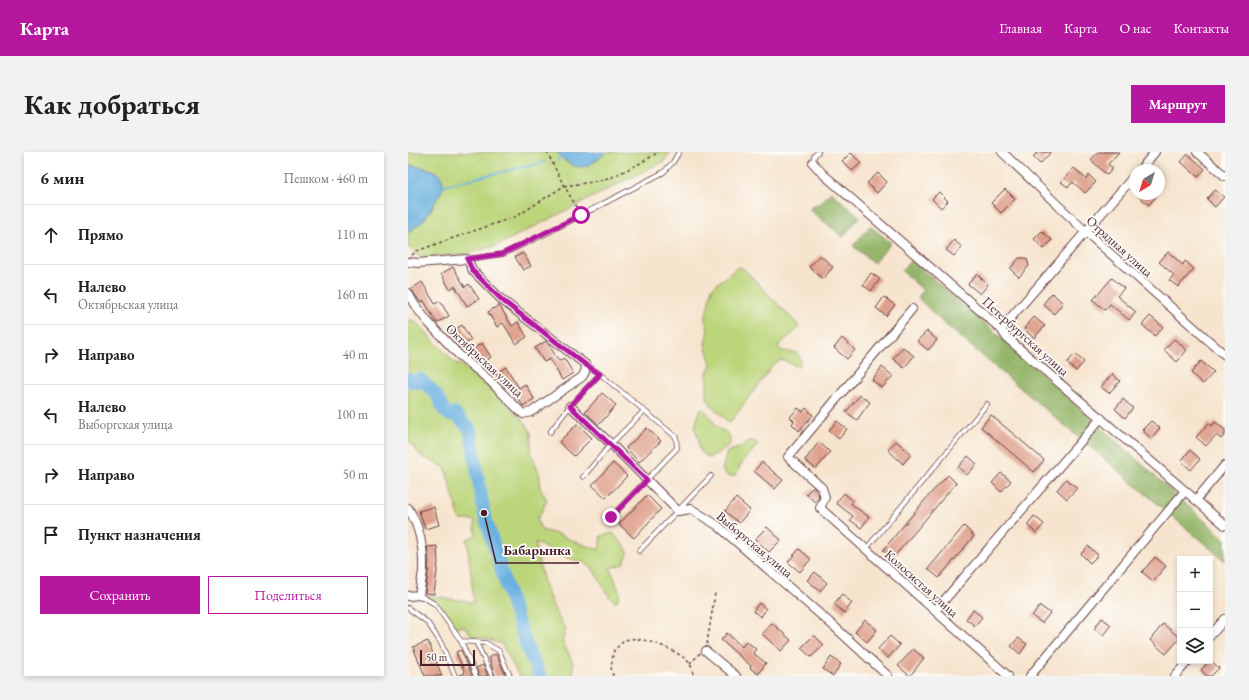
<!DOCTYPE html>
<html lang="ru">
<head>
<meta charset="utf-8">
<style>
  :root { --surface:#fff; --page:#f2f2f2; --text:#202124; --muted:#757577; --line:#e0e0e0; --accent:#b5179e }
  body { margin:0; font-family:"EB Garamond",serif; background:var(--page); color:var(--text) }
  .controls { position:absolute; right:12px; bottom:12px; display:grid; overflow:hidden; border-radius:0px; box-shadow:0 2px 6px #0003 }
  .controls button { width:36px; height:36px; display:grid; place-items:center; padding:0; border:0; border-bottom:1px solid var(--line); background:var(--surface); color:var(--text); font:20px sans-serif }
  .compass { position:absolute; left:721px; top:12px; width:36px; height:36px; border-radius:50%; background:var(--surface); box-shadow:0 2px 6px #0003; rotate:218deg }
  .scale { position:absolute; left:12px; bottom:10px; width:55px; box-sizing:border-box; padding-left:4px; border:2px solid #4a1f2b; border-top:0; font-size:11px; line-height:14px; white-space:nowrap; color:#4a1f2b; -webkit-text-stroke:3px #fdfcf7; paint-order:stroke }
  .stop { position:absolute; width:12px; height:12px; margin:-9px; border:3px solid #b5179e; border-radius:50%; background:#fff }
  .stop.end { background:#b5179e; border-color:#fff; box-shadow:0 1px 4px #0008 }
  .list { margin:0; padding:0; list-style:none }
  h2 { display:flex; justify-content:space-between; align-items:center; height:52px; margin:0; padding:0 16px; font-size:17px }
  h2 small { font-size:13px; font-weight:400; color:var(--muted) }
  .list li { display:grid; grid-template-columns:26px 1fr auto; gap:12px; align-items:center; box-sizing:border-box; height:60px; padding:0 16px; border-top:1px solid var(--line) }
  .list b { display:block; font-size:15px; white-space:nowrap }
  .list p { margin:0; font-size:13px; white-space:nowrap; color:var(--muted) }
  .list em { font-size:13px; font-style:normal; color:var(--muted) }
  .actions { display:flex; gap:8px; padding:12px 16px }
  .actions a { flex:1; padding:9px 0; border:1px solid var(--accent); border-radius:0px; text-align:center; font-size:14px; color:var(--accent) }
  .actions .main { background:var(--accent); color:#fff }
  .icon { flex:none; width:22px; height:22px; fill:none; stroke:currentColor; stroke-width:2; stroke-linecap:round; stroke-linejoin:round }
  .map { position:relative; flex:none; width:817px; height:524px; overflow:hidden; border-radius:0px }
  header { display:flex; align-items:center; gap:24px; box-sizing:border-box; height:56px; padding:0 20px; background:var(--accent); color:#fff }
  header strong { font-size:19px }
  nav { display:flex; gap:22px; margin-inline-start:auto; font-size:14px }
  .intro { display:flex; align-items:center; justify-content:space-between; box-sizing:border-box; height:96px; padding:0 24px }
  h1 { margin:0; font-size:28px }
  .button { padding:10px 18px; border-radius:0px; background:var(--accent); color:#fff; font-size:14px; font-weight:700 }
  main { display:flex; gap:24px; padding:0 24px }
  aside { flex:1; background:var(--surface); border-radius:0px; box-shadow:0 2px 6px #0003 }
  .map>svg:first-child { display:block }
</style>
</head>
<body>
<header>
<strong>Карта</strong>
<nav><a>Главная</a><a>Карта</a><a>О нас</a><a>Контакты</a></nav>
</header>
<div class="intro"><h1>Как добраться</h1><a class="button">Маршрут</a></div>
<main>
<aside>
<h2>6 мин<small>Пешком · 460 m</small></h2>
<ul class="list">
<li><svg class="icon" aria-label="ahead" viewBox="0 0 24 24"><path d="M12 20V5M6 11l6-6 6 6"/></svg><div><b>Прямо</b></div><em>110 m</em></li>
<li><svg class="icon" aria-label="left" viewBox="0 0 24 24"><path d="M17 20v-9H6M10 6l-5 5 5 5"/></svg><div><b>Налево</b><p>Октябрьская улица</p></div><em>160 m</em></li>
<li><svg class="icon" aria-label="right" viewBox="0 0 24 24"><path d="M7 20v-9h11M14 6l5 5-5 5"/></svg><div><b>Направо</b></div><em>40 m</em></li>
<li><svg class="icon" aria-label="left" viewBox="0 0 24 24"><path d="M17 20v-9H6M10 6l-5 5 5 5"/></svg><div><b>Налево</b><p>Выборгская улица</p></div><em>100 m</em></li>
<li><svg class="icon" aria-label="right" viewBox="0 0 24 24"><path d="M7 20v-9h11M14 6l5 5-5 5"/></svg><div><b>Направо</b></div><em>50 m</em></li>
<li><svg class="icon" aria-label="arrive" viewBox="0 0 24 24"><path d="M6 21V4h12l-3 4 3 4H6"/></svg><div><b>Пункт назначения</b></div></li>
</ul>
<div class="actions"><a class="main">Сохранить</a><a>Поделиться</a></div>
</aside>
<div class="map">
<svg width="817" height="524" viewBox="0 0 817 524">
  <rect width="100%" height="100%" fill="#fdfcf7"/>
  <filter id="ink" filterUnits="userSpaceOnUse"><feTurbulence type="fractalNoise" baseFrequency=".025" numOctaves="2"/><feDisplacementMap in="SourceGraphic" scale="8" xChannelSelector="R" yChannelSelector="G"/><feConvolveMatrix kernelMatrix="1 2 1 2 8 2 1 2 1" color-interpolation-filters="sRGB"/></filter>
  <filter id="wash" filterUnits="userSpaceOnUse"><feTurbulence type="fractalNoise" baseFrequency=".012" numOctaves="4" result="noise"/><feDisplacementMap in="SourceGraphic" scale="16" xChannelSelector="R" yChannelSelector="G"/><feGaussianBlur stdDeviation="0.9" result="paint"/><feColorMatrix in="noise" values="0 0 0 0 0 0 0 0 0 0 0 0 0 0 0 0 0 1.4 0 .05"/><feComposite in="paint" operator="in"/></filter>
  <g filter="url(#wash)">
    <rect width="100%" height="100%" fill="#f6e4ce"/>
    <!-- green -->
    <path fill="#bcd57a" stroke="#837a52" d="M0,0h149l9,10 30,-1 11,-9h63l-6,9 -168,85 -30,8 -45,4c-5,-3 -8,-9 -13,-10v-16c16,-10 18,-14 27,-30 3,-5 8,-11 8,-17 0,-17 -23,-18 -35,-20z
      M330,115l4,1 4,3 53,55c-4,10 -18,12 -21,22l5,3 14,2c3,4 5,9 2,14l-17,-7 -8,4 -42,56 -4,2 -17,-17 -4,-8v-24l4,-9 -6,-20 3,-14 -3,-11 7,-31z
      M0,168l7,1 40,42 6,2 28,22 37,36 5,10v19l9,24v12l7,12 -5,11 -5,8 4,11 16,4 19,8 23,8 2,-14 12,-3 13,15 2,6 -5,10 -13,4 10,25 -4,10 -6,-6 -18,-29 -9,-6 -24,-6 -24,-14c5,29 13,63 31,87l-4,12 11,21v14h-54l-17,-32 -15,-5 -16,-4 -7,-9 -8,2 -10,-12 -4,-9 -19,-12 51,7 -7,-63 9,-4 -2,-15h-14l-15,-53 -24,-11 -13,-17z
      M293,256c7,3 11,13 16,19 3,3 8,4 11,7 3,3 2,9 1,12l-20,12 -9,-7 -1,-3v-8l-4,-12 3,-13z
      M340,289h5l5,3 -19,23v4l-5,5h-7l-5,-6 5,-18 14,-5z"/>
    <!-- forest -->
    <path fill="#95b66a" stroke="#706a4a" d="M423,40l29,25 -17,20 -33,-27 2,-4 9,-3z
      M462,74l21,17 -17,20 -21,-17z
      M503,108l77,66 237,213v22l-284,-240 -22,-22v-3l4,-6 -21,-19z"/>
    <!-- water -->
    <path fill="#69b0e0" stroke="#5a6886" d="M149,0h50c-21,17 -30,23 -50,0z
      M0,13c12,2 35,3 35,20 0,6 -5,12 -8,17 -9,16 -11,20 -27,30z"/>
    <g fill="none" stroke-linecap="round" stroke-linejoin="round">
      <!-- stream -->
      <path stroke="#69b0e0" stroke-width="2" d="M150,8l6,-4
        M33,34l104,-24"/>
      <!-- river -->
      <path stroke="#69b0e0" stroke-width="13" d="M0,227l8,4 4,-4c12,11 19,16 24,32l6,4 4,-2 16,16 14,84 28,92 18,50 10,21"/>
    </g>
    <g id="blocks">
      <!-- building -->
      <path fill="#dfa18d" d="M630,0h13l-11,12 -7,-7z
        M690,0h21l-11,12 5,4 -6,7 -16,-15z
        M443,1l10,10 -9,8 -10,-10z
        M780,2l17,15 -7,8 -17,-15z
        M666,16l12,11 3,-4 7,7 -11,11 -12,-11 -5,5 -7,-5z
        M470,21l9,9 -10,11 -10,-10z
        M597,37l10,10 -14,14 -10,-10z
        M807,38l9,7 -9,10 -8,-8z
        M531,40l9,9 -7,7 -9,-9z
        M728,42h22l-9,11z
        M634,79l10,9 -8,9 -10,-10z
        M546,88l8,7 -8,9 -8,-6z
        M760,100l15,13 2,-4 9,8 -16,18 -9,-7 5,-5 -15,-13z
        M115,101l8,13 -8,4 -8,-13z
        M412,103l13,12 -10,12 -14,-12z
        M611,106h6l2,1 2,7 -10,11 -9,-8z
        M45,115l12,20 4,-3 10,15 -12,7 -12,-20 -5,3 -9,-15z
        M463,121l9,6 -9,12 -8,-6z
        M569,122l11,11 -8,9 -12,-10z
        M704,126l12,10 -7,8 19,16 -7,8 -19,-16 -5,6 -12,-10z
        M14,130l13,22 5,-3 9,15 -12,7 -13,-22 -3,2 -10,-14z
        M644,141l11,10 -9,11 -11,-10z
        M476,145l11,8 -9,11 -10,-8z
        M91,153l13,21 6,-4 9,15 -11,7 -13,-21 -6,4 -9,-15z
        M742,164l13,11 -8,9 -13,-11z
        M626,165l11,9 -11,12 -10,-9z
        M54,173l9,15 -11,8 -10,-15z
        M519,179l10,9 -9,10 -11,-9z
        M434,186l13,12 -8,9 -13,-11z
        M766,187l13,11 -10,12 -13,-12z
        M138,189l13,20 5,-3 9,15 -11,7 -12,-21 -6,3 -9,-14z
        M74,191l9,14 -11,8 -9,-15z
        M495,195l11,9 -10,12 -11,-9z
        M667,202l9,8 -8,9 -9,-8z
        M793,209l13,11 -11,12 -12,-11z
        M98,215l13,21 6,-4 9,15 -11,7 -13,-21 -5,3 -10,-14z
        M474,215l11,9 -11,12 -10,-8z
        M704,222l8,7 -11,12 -8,-6z
        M194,241l14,12 -17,20 -14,-13z
        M452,243l10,7 -13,18 -11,-8z
        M715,247l10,9 -8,10 -10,-9z
        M390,256l5,4 3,-4 7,7 -14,16 -7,-7 2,-3 -4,-4z
        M583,263l53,45 -10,12 -53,-45z
        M429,269l10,8 -8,10 -10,-9z
        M743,269l9,7 -9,10 -9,-8z
        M807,270l10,8v5l-4,4 -5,-4 -10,11 -10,-9 13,-14 3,3z
        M169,272l15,14 -18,18 -15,-14z
        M239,276l14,13 -22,21 -13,-14z
        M488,289l15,13 -8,10 -15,-14z
        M411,290l11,10 -14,17 -11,-9z
        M782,298l10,9 -9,11 -10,-9z
        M560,304l9,8 -10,11 -9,-8z
        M354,310l21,18 -8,9 -21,-18z
        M205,311l14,13 -21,22 -14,-13z
        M593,321l10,8 -10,11 -9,-9z
        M540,323l8,8 -63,75 -10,-8 47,-56z
        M658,327l11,9 -10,11 -10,-9z
        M404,336l6,5 1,4 -4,5 -9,-8z
        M436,341l9,8 -2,3 18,13 -8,11 -11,-8 3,-4 -17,-13z
        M239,343l14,14 -27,29 -15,-14z
        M328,346l14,12 -11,13 -14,-12z
        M26,355l5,18 -14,4 -6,-18z
        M626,364l10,8 -8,9 -9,-8z
        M556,374l10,10 -35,42 -11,-9z
        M359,375l14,13 -12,12 -14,-13z
        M29,394l1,17 -4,31 -9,-1 3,-21 1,-14 -2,-11z
        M680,394l10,9 -8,8 -9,-9z
        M391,397l12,10 -11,13 -12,-10z
        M747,405l11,9 -13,15 -11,-9z
        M407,420l12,11 -7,8 -13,-11z
        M434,442l10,9 -8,10 -10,-9z
        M351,451l7,6 -5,8 -8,-6z
        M632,454l10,7 -8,10 -10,-7z
        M565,458l9,7 -7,9 -9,-7z
        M694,466l9,7 -8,10 -9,-6z
        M457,468l12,10 -10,12 -12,-10z
        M364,471l19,17 -10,11 -19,-17z
        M755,472l17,14 -14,16 -16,-14z
        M319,481l15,14 4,-6 10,8 -3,4 13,10 -8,11 -8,-6 1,-2 -30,-26z
        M406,483l10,10 -13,12 -10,-9z
        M482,484l10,9 -12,13 -10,-9z
        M610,486l9,6 -7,10 -9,-8z
        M20,489l14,35h-17l-12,-29z
        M505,497l11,9 -14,18 -12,-10z
        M53,498l11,26h-14l7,-3 -9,-21z
        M88,502l10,22h-11l-6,-19z
        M423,505l10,7 -8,12 -10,-7z
        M802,508l9,8 -8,8h-4l-6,-6z
        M75,513l5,11h-9l-3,-8z"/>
    </g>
  </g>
  <g filter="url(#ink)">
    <use href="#blocks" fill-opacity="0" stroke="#643d43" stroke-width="1"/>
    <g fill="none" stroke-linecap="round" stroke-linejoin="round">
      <defs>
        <path id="lane" d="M405,11l1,-7 4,-4
          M60,107l35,-5 44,-21 117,-61 9,-10 6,-10
          M179,213l13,9 76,63 1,11 -66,69
          M142,280l20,-26 30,-32
          M175,325l28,-33 33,-33
          M458,397l121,-145
          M231,399l72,-75
          M11,443l16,9 26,37 15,35
          M0,456l19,14 14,21 14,33
          M53,489l25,2 13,8 11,25
          M68,490l16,34"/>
        <path id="street" d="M594,0l84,80 139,123
          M789,0l28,24
          M405,11l10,11 178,155 6,9 218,187
          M732,18l15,-18
          M0,110l10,1 49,-4 6,12 29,29 84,65 -1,7 -3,5 -51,35 -8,2 -34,-34 -30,-25 -32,-34 -13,-17 -6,-11
          M504,157l-124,148 34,31 3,9 -5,11 188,168
          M593,177l134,-154
          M162,254l41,38 67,67 13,-2 26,16 120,104 51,47
          M788,348l29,-35
          M0,356c11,17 16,40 15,60 0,9 -3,18 -4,27l-11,1
          M527,459l166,-193
          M802,484l15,-17
          M298,499l30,25
          M622,524l155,-185
          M767,524l13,-15"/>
      </defs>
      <!-- lane casing -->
      <use href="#lane" stroke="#643d43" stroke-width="5.5"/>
      <!-- street casing -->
      <use href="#street" stroke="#643d43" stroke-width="10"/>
      <!-- path -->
      <path stroke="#643d43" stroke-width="1.5" stroke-dasharray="3 3" stroke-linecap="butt" d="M139,0l14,28 17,30
        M4,103l5,-4 22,-8 78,-27 47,-30 28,-4 20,-5 25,-12 22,-13
        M299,492l8,-51
        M282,512l10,-11
        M205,524l-2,-9 3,-17c4,-3 8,-8 12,-10 13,-6 57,12 64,24 2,3 3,9 3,12"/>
      <!-- lane -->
      <use href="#lane" stroke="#fff" stroke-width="4"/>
      <!-- street -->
      <use href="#street" stroke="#fff" stroke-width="8"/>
    </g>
  </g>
  <g fill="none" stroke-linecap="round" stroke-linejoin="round" filter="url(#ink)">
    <!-- route -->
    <path stroke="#b5179e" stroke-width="5" d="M173,63l-79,39 -35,5 6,12 29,29 84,65 14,9 -30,32 77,74 -36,37"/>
  </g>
  <g text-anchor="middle" stroke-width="3.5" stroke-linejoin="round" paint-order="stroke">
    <!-- street labels -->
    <g font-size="13" fill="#4a1f2b" stroke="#fdfcf7">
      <text transform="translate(712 94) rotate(42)" y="5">Отрадная улица</text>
      <text transform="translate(618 184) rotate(42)" y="5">Петербургская улица</text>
      <text transform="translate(77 208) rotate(43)" y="5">Октябрьская улица</text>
      <text transform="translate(347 392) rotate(40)" y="5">Выборгская улица</text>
      <text transform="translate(514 431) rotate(42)" y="5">Колосистая улица</text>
    </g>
  </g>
  <!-- callouts -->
  <path fill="none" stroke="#4a1f2b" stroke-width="1.5" d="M76 361L88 411H171"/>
  <circle fill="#4a1f2b" stroke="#fdfcf7" stroke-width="1.5" cx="76" cy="361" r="4"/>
  <g font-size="14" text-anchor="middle" font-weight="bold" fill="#4a1f2b" stroke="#fdfcf7" stroke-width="3.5" stroke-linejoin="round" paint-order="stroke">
    <text x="129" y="403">Бабарынка</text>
  </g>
</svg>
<div class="controls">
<button>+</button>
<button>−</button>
<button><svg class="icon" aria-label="layers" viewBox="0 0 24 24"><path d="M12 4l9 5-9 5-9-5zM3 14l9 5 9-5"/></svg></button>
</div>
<svg class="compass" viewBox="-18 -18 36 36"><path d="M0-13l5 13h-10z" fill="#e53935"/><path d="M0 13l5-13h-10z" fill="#757577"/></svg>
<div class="scale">50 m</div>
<div class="stop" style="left:173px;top:63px"></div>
<div class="stop end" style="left:203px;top:365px"></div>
</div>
</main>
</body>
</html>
